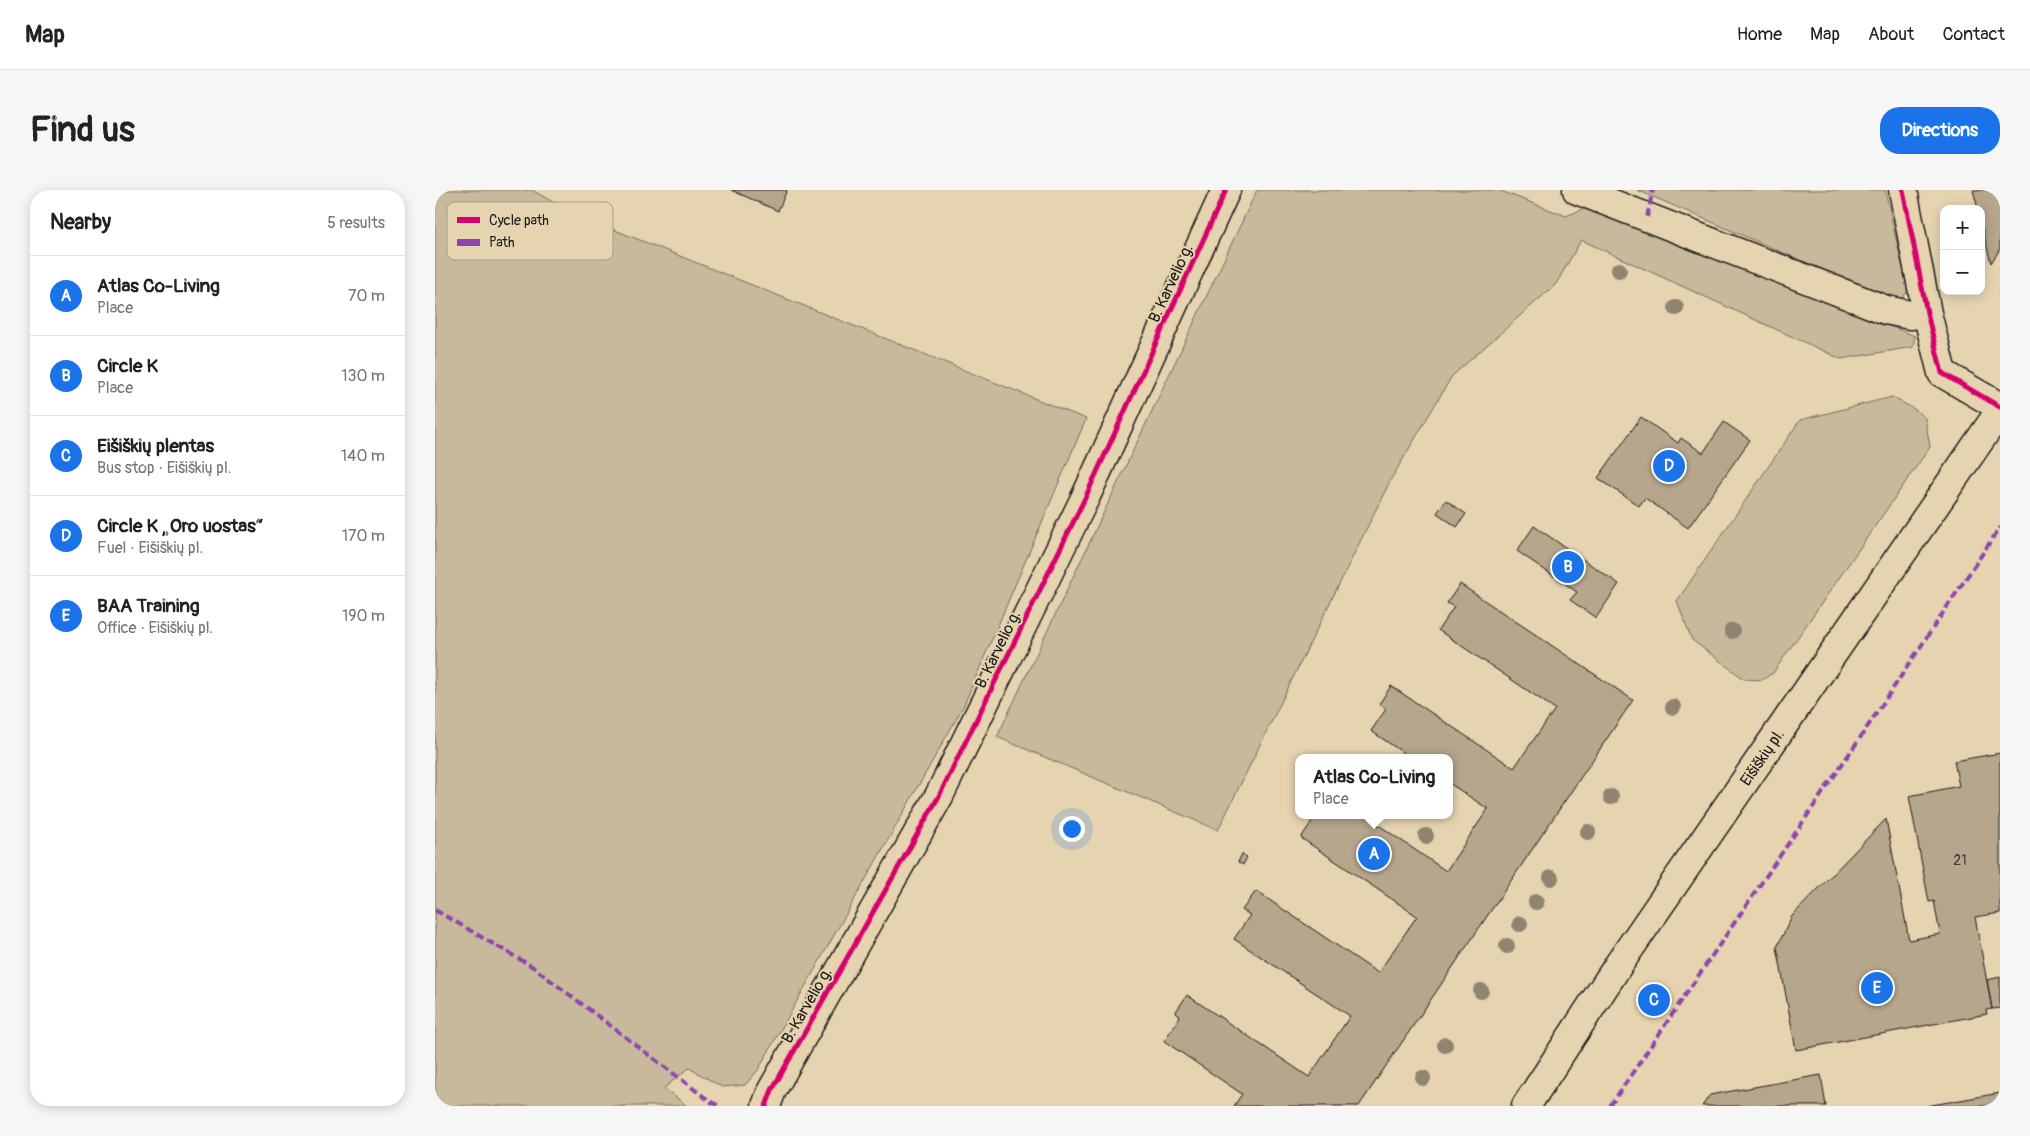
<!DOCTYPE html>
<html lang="en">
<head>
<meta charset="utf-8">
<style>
  :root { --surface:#fff; --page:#f6f6f6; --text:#222; --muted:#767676; --line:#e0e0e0; --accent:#1a73e8 }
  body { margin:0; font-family:Pangolin,sans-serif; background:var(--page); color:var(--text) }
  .controls { position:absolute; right:15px; top:15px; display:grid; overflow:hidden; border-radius:10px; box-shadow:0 2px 12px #0003 }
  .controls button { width:45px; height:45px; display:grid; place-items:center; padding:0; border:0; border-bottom:1px solid var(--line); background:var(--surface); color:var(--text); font:25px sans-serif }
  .you { position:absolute; left:636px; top:638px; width:18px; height:18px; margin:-12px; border:4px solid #fff; border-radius:50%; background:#1a73e8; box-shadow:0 0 0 8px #1a73e833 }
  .badge { display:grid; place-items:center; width:32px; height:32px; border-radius:50%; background:var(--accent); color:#fff; font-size:16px; font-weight:700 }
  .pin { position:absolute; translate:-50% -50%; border:2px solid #fff; box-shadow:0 1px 5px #0006 }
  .popup { position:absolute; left:860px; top:564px; width:158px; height:65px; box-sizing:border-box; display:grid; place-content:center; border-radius:10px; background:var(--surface); filter:drop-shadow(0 1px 4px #0005); font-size:16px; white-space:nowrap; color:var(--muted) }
  .popup b { font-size:19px; color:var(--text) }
  .popup::after { content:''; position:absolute; left:50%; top:100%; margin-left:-10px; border:10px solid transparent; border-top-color:var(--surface) }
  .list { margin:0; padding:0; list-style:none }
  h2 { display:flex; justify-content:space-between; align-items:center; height:65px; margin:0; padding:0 20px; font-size:21px }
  h2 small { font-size:16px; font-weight:400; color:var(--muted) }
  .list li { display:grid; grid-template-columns:32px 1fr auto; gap:15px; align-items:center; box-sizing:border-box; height:80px; padding:0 20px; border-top:1px solid var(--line) }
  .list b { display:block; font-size:19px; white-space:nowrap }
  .list p { margin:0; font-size:16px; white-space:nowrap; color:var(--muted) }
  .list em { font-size:16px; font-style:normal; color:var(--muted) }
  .map { position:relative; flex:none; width:1565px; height:916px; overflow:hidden; border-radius:20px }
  header { display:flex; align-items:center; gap:30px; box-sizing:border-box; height:70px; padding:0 25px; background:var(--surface); border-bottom:1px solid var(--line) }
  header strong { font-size:24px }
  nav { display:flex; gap:28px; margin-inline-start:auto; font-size:18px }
  .intro { display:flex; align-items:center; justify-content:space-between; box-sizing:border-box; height:120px; padding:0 30px }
  h1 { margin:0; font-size:35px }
  .button { padding:12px 22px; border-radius:20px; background:var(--accent); color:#fff; font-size:18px; font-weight:700 }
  main { display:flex; gap:30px; padding:0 30px }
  aside { flex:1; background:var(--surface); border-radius:20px; box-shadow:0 2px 12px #0003 }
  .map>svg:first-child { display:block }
</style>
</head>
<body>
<header>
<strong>Map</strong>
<nav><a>Home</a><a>Map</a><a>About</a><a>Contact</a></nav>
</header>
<div class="intro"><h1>Find us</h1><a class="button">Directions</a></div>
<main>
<aside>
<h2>Nearby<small>5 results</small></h2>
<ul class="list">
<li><span class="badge">A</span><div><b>Atlas Co-Living</b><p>Place</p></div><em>70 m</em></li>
<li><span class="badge">B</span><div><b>Circle K</b><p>Place</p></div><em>130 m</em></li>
<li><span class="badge">C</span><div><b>Eišiškių plentas</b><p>Bus stop · Eišiškių pl.</p></div><em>140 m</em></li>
<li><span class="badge">D</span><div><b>Circle K „Oro uostas“</b><p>Fuel · Eišiškių pl.</p></div><em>170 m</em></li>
<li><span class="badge">E</span><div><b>BAA Training</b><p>Office · Eišiškių pl.</p></div><em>190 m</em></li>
</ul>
</aside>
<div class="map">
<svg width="1565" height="916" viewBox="0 0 1565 916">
  <rect width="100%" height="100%" fill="#e6d4b1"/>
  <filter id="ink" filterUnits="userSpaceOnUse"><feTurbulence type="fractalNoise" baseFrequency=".02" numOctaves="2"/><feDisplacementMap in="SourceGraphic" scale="10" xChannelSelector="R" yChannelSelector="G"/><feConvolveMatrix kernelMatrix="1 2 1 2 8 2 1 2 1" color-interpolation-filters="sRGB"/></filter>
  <g filter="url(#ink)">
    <!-- green -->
    <path fill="#c9b99c" stroke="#726a5c" d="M0,0h97l38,22 516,207 -123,288 -205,363 -13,15 -23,2 -33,-19 -25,20 23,18h-252z
      M822,0h241l68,26 20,-8 329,128 -2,11 -72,12 -260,-119 -25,44 -104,92 -62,105 -172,349 -221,-93z
      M1202,0h248l23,101 -6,7 -11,1z
      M1457,207l22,12 11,9 5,29 -157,226 -11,7 -18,-1 -52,-39 -15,-39 123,-181z"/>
    <!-- building -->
    <path fill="#b5a68c" stroke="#1c1c1c" d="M296,0h56l-9,21z
      M1538,0h27v59l-9,14 -10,-40v-14h-3z
      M1206,227l37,26 3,-5 22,15 21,-31 26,18 -62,88 -43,-30 -6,8 -41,-28z
      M1011,310l20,14 -9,13 -20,-14z
      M1099,336l85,58 -23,34 -26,-18 7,-8 -60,-41z
      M1025,394l173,116 -274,406h-125l8,-12 -78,-53 16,-25 -5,-3 12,-18 122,82 41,-61 -116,-77 16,-24 -8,-5 14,-19 122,82 39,-57 -116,-78 15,-23h48l82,56 42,-62 -39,-26v-25h-38l-40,-27 15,-22 -7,-5 12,-18 123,82 41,-59 -117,-79 16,-23 -7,-4z
      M1565,563v160l-25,4 17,92 -6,1 1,4 -191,36 -19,-103 15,-31 94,-97 23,121 31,-6 -6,-33 -5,1 -20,-106 50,-10 -5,-25z
      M807,664l5,3 -4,8 -5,-3z
      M1565,787v31l-8,1 -5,-29z
      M1226,805l5,3 -10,15 -5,-4z
      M1386,885l5,31h-124l8,-11z
      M1565,903v13h-74z"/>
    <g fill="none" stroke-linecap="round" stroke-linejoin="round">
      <defs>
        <path id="minor" d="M1142,0l309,120 24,5 17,-2
          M1468,0l24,123 15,60 58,34
          M331,916l6,-16 167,-294 147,-300 140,-306"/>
        <g id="major">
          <path id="s1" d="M1091,916l95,-145 379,-550"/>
        </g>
      </defs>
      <!-- minor casing -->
      <use href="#minor" stroke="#1c1c1c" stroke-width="31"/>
      <!-- major casing -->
      <use href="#major" stroke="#1c1c1c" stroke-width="31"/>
      <!-- minor -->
      <use href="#minor" stroke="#e6d4b1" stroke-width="28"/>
      <!-- major -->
      <use href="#major" stroke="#e6d4b1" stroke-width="28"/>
      <!-- quiet -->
      <path stroke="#8e44ad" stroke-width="4" stroke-dasharray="8 4" stroke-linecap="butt" d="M1212,27l6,-27
        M0,720l98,57 178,135 9,4
        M1175,916l254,-374 136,-205"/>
      <defs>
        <path id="cycleway" d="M1468,0l24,123 15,60 58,34
          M331,916l6,-16 167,-294 147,-300 140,-306"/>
      </defs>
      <!-- cycleway casing -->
      <use href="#cycleway" stroke="#e6d4b1" stroke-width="8"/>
      <!-- cycleway -->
      <use href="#cycleway" stroke="#d6006c" stroke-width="5"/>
    </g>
    <!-- trees -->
    <g fill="#8f8471">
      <circle cx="1184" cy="80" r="8"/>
      <circle cx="1241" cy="118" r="8"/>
      <circle cx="1297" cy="441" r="8"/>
      <circle cx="1238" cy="517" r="8"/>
      <circle cx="1176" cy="607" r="8"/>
      <circle cx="1153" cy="642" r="8"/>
      <circle cx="991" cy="646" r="8"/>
      <circle cx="1116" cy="688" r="8"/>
      <circle cx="1101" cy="712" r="8"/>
      <circle cx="1085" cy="734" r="8"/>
      <circle cx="1072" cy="756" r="8"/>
      <circle cx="1046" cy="801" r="8"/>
      <circle cx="1010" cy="855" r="8"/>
      <circle cx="988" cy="888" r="8"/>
    </g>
  </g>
  <g text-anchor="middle" stroke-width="4" stroke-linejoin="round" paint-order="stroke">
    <!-- number labels -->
    <g font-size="14" fill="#423e38">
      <text x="1525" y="675">21</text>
    </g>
    <!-- street labels -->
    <g font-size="16" fill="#1c1c1c" stroke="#e6d4b1">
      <text transform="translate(735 93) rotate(-65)" y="6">B. Karvelio g.</text>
      <text transform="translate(562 459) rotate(-64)" y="6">B. Karvelio g.</text>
      <text dy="6" stroke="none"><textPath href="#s1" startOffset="421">Eišiškių pl.</textPath></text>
      <text transform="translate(371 815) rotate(-60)" y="6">B. Karvelio g.</text>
    </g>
  </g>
  <!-- legend -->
  <rect x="12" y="12" width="166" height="58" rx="8" fill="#e6d4b1" stroke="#a99d84" stroke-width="1"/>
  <rect x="22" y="27" width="23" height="6" fill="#d6006c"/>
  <rect x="22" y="49" width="23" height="7" fill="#8e44ad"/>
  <g font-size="14" fill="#1c1c1c">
    <text x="54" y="35">Cycle path</text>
    <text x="54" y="57">Path</text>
  </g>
</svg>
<div class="controls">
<button>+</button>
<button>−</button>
</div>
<div class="you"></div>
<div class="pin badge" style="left:939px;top:664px">A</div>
<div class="popup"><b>Atlas Co-Living</b>Place</div>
<div class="pin badge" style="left:1133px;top:377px">B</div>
<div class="pin badge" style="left:1219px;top:810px">C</div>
<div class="pin badge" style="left:1234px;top:276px">D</div>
<div class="pin badge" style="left:1442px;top:798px">E</div>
</div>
</main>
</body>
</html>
